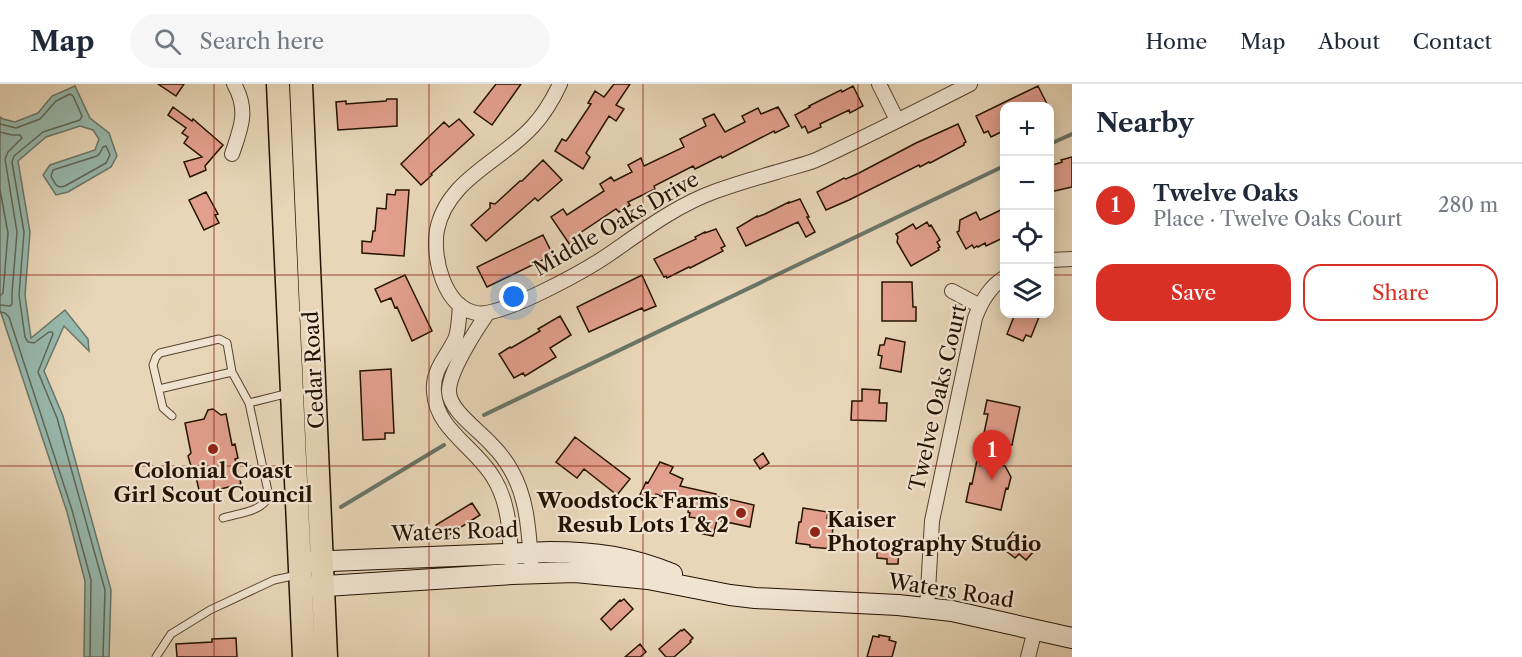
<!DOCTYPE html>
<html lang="en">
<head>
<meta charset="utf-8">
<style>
  :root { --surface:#fff; --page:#f6f6f7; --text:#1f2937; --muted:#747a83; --line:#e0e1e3; --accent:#d93025 }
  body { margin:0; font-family:"Libre Caslon Text",serif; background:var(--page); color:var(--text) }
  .controls { position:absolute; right:18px; top:18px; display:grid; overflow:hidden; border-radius:12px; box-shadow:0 3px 15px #0003 }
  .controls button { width:54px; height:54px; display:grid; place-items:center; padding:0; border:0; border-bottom:2px solid var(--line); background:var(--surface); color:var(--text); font:30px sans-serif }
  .you { position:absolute; left:514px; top:213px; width:21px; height:21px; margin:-15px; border:4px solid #fff; border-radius:50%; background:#1a73e8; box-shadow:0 0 0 9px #1a73e833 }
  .badge { display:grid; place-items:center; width:39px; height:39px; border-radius:50%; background:var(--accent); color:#fff; font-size:20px; font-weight:700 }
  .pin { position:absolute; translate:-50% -50px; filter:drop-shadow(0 2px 3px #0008) }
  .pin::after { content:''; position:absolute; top:32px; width:21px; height:18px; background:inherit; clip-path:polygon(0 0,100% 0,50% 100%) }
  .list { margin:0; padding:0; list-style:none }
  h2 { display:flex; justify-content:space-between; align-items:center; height:78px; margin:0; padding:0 24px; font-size:26px }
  h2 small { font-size:20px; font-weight:400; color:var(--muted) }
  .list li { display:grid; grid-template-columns:39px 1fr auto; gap:18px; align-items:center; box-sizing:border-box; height:84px; padding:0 24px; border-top:2px solid var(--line) }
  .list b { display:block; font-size:22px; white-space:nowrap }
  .list p { margin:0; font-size:20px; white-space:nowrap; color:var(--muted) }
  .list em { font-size:20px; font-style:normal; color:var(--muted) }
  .actions { display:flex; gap:12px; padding:18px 24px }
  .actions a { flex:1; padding:14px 0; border:2px solid var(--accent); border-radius:18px; text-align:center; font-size:21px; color:var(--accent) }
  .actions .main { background:var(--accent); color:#fff }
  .icon { flex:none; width:33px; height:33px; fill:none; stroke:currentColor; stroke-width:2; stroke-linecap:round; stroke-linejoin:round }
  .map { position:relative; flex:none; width:1072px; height:573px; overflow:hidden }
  header { display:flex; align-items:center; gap:36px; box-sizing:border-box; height:84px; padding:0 30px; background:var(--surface); border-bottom:2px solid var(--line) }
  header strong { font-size:28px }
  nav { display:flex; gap:33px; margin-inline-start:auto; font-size:21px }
  .search { width:420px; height:54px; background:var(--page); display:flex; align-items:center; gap:15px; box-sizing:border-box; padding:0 21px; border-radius:33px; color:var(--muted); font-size:22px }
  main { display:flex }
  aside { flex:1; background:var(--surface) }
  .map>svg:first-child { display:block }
</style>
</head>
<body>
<header>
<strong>Map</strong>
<div class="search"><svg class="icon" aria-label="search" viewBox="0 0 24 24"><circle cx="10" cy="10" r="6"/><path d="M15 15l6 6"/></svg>Search here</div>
<nav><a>Home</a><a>Map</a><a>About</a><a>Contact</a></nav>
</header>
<main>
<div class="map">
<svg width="1072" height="573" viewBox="0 0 1072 573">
  <rect width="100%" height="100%" fill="#e8d6b8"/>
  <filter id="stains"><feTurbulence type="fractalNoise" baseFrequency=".00333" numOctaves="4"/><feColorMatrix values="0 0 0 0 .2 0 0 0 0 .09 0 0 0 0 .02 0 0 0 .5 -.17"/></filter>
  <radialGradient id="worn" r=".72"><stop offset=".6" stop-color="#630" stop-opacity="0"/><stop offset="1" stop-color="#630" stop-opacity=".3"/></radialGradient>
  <!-- water -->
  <path fill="#97b9ae" stroke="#697668" stroke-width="1.5" d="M75,2l15,32 19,15 8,23 -6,11 -43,25 -12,3 -13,-20 7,-10 45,-15 4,-11 -6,-9 -13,-4 -34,11 -28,24 12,71 -5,63 6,43 34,-28 23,29 1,12 -25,-25 -20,45 19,45 48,174 -2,67h-25l1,-76 -18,-69 -67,-202v-193l3,2 12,3 23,-9 14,-17z"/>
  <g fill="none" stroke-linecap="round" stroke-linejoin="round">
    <!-- shore -->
    <path stroke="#5e6657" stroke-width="1.5" d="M0,40l16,4 24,-9 16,-18 14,-7 3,2 9,20 -2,4 -37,12 -29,24 -2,6 12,70 -5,63 6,42 3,5 6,1 15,-11h3l1,2 -15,38 19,46 48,172 -2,67
      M0,48l12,3h8l2,3 -14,14 -3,7 12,73 -5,61v11l-2,2 -10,-1
      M106,62l4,9 -4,8 -41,23c-9,3 -10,-3 -14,-10l2,-6 44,-14 3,-3 3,-6z
      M0,106l8,43 -5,60 -3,3
      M0,228l5,1 4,4 63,193 19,70 -1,77"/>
    <!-- stream -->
    <path stroke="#697668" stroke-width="4" d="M1050,60l22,-10
      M484,331l520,-249
      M341,423l103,-62"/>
  </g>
  <!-- building -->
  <path fill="#e29f8d" stroke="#241200" stroke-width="1.5" d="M158,0h26l-8,12z
    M496,0h25l-29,41 -18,-13z
    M614,0h16l-14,21 8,4 -8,12 -7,-5 -23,37 4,4 -7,12 -28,-18 7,-12 4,2 3,-4 22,-33 -3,-1 7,-12 9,6z
    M853,2l10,20 -13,7 -1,-3 -29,14 1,3 -13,6 -3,-7 -3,2 -7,-13 15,-8 -1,-1 32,-16 1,2z
    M1038,2l9,18 -6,2h-36v24l-14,7 -3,-6 -4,2 -8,-17z
    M387,15h10v27l-59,4 -2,-28 10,-1v3l40,-3z
    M173,23l19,14 1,-2 30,26 -18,21 1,4 -16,7 -6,-15 18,-5 -18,-14 4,-6 -6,-4 4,-5 -18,-13z
    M778,23l11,19 -14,7 -1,-2 -52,27 -1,-2 -26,13 -2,-3 -39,20 1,3 -27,13 2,3 -11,7 -3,-3 -36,24 2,4 -12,8 -19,-28 12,-8 4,6 37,-24 -4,-7 11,-7 3,4 18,-9 -4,-7 13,-7 3,8 40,-19 -4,-8 26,-13 -3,-7 11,-5 11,18 20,-10 -3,-6 16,-8 3,6z
    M459,35l15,16 -43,39 1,1 -11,10 -20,-21 43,-42 5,5z
    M958,40l8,18 -2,1v2l-34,18 -1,-1 -9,5 -1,-2 -70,35 -23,10 -9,-18 27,-14 2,1 13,-6 57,-30z
    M1072,73v30l-22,5v-26l12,-4 -1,-2z
    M543,76l19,20 -24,21 -3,-3 -49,43 -15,-16 19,-17v-5l5,1 25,-23h2z
    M396,106h13l-5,66 -42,-3v-12l9,1 1,-3 1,-8h2l2,-23 9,1 1,-15 8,1z
    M206,108l12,22 -3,1 4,8 -15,7 -15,-30z
    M800,115l9,18h-2l8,15 -9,5 -8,-15 -52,24 -9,-18 20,-12v1l8,-3 24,-12v1z
    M1005,124v29l-19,9 -1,-3 -7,4 -1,-1 -3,2 -2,-3 -6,4 -9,-17 2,-1 1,-11 16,-8 4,8z
    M927,138l2,4 2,-1 9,15 -3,2 3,5 -2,1 1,2 -28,16 -14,-24 1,-5 -2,-3 17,-10 3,5z
    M716,145l9,17 -4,2 2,3 -33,17 -1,-1 -22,11 -1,-2 -2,1 -10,-18 42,-20 -1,-2 10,-5v1z
    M543,151l10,20 -66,32 -10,-20z
    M405,191l27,56 -20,10 -15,-34 -2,1 -4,-10 -10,4 -6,-13z
    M642,191l14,31 -12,5 -2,-3 -53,24 -12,-25z
    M882,198h30l1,25h3v14h-34z
    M1015,230h16l8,3 -8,20 -5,-2 -3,6 -16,-7z
    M560,232l11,19 -21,13 6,9 -31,19 -2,-3 -9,5 -15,-24 11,-7 1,1 29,-17 -2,-2z
    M886,254l19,4 -4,30 -21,-4 2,-12 -4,-1 2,-10h4z
    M391,285l3,64h-9v6l-22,1 -3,-69z
    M862,305l18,1 -1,13h8l-1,18 -35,-1 1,-19h10z
    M987,316l33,7 -8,38 -29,-7 5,-24h-4z
    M213,325l8,6 5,-1 6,31 3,-1 3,14 -3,1 6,25 -41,10 -6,-25 -3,-3 -3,-10 3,-3 -6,-30 19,-4 4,-9z
    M575,353l55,42 -13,16 -33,-26 -7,9 -21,-16z
    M763,369l6,10 -9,6 -6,-9z
    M977,376l28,6 6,11 -3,12 -2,-1 -5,22 -35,-8 4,-19 2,1z
    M660,378l13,5 -3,6 13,6 -3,7 36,8 -1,2 39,9 -4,22 -33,-7 -4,16 -14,-3 2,-14 -12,-2 1,-4 -2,-1 1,-5 -26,-12v2l-7,-3 -5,11 -13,-6 8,-17 2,1z
    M472,419l8,12 -36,23 -8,-13z
    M803,424l25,4 -1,6h4l-1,9h3l-1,9 3,1 -2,12 -23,-2v-2l-14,-2 3,-21h2z
    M1013,448l22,18 -9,10 -7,-6 -4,4 -14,-11z
    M877,461l22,1 -1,18h-11v-5l-10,-1z
    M624,515l9,10 -22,21 -10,-11 19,-19 1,1z
    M684,545l9,9 -3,3 1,1 -17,15h-8l-7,-8 22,-19 1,1z
    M879,551l11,2 -1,3 7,2 -4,15h-25l6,-21 6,1z
    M236,554l1,19h-60l-1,-13 36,-2v-3z
    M640,560l6,8 -6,5h-15z"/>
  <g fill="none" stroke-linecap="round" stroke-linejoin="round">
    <defs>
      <path id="lane" d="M159,305l73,-17
        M172,332l-9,-8 -10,-43 3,-8 4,-4 59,-14 8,4 5,29 17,31
        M223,434c16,-5 39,-6 46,-22l-20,-93 40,-10
        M156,573l15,-23 39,-24 64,-30 23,-5"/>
      <path id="street" d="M560,0c-7,15 -16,30 -27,42 -31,35 -86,53 -96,104 -5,27 7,77 39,83 25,5 112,-44 135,-60 33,-23 66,-48 105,-62 20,-7 40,-13 61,-19 12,-4 26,-7 39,-12 52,-24 103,-50 154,-76
        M879,0l18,36
        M232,70c9,-26 17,-44 2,-70
        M1050,176l22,-1
        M952,207l28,15
        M460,221c-1,11 -1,22 -4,32 -8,19 -24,32 -22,55 2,37 41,55 59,85 16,25 17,55 18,84
        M487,230c-11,16 -39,59 -38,78 1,19 30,38 43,53 7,7 14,16 19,25 18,31 18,69 21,103
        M927,524l5,-87 43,-203c6,-16 14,-31 29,-40
        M1028,573l7,-27"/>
      <path id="secondary" d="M306,478l244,-10c45,0 80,5 122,22
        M310,503l202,-13 63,-2 21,2 52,5 82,16 25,3 143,7 54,6 120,27"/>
      <path id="primary" d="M278,0l26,573
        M301,0l25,573"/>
    </defs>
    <!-- lane casing -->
    <use href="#lane" stroke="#55432e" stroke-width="9"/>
    <!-- street casing -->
    <use href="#street" stroke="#55432e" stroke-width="16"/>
    <!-- secondary casing -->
    <use href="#secondary" stroke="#241200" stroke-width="22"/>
    <!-- primary casing -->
    <use href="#primary" stroke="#241200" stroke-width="25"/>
    <!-- lane -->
    <use href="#lane" stroke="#f0e4d1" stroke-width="7"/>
    <!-- street -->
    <use href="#street" stroke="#f0e4d1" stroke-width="14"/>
    <!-- secondary -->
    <use href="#secondary" stroke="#f0e4d1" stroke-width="20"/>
    <!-- primary -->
    <use href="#primary" stroke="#e8d6b8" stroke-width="22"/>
  </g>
  <!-- grid -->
  <path fill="none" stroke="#8f2418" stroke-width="1.5" stroke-opacity="0.55" d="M214,0v573M429,0v573M643,0v573M858,0v573M0,191h1004M1050,191h22M0,382h1072"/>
  <!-- markers -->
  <g fill="#8f2418" stroke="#f0e4d1" stroke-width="2">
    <circle cx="213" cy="365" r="6"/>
    <circle cx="741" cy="429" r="6"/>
    <circle cx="815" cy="448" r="6"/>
  </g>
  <g text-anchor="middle" stroke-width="4.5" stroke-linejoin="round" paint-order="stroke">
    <!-- street labels -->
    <g font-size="21" fill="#241200" stroke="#f0e4d1">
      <text transform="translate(616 140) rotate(-30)" y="7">Middle Oaks Drive</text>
      <text transform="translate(314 286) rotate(-93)" y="7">Cedar Road</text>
      <text transform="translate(938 314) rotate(-77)" y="7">Twelve Oaks Court</text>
      <text transform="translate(455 448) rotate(-2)" y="7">Waters Road</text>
      <text transform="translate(951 507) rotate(9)" y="7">Waters Road</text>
    </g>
    <!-- poi labels -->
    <g font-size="21" font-weight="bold" fill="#241200" stroke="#f0e4d1">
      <text x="213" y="394">Colonial Coast<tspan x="213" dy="24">Girl Scout Council</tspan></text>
      <text x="729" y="424" text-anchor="end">Woodstock Farms<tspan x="729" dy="24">Resub Lots 1 &amp; 2</tspan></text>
      <text x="827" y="443" text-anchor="start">Kaiser<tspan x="827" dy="24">Photography Studio</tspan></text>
    </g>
  </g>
  <rect width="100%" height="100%" filter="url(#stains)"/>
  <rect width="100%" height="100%" fill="url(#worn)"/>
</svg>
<div class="controls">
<button>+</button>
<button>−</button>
<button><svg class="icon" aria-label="locate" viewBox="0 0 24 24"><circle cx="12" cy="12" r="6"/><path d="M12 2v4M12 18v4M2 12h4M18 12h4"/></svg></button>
<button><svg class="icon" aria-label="layers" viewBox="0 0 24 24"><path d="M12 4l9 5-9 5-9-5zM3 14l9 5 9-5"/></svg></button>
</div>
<div class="you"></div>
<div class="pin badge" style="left:992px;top:396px">1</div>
</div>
<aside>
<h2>Nearby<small></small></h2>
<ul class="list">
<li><span class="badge">1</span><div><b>Twelve Oaks</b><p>Place · Twelve Oaks Court</p></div><em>280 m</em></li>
</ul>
<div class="actions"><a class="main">Save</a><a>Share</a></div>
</aside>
</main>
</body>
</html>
